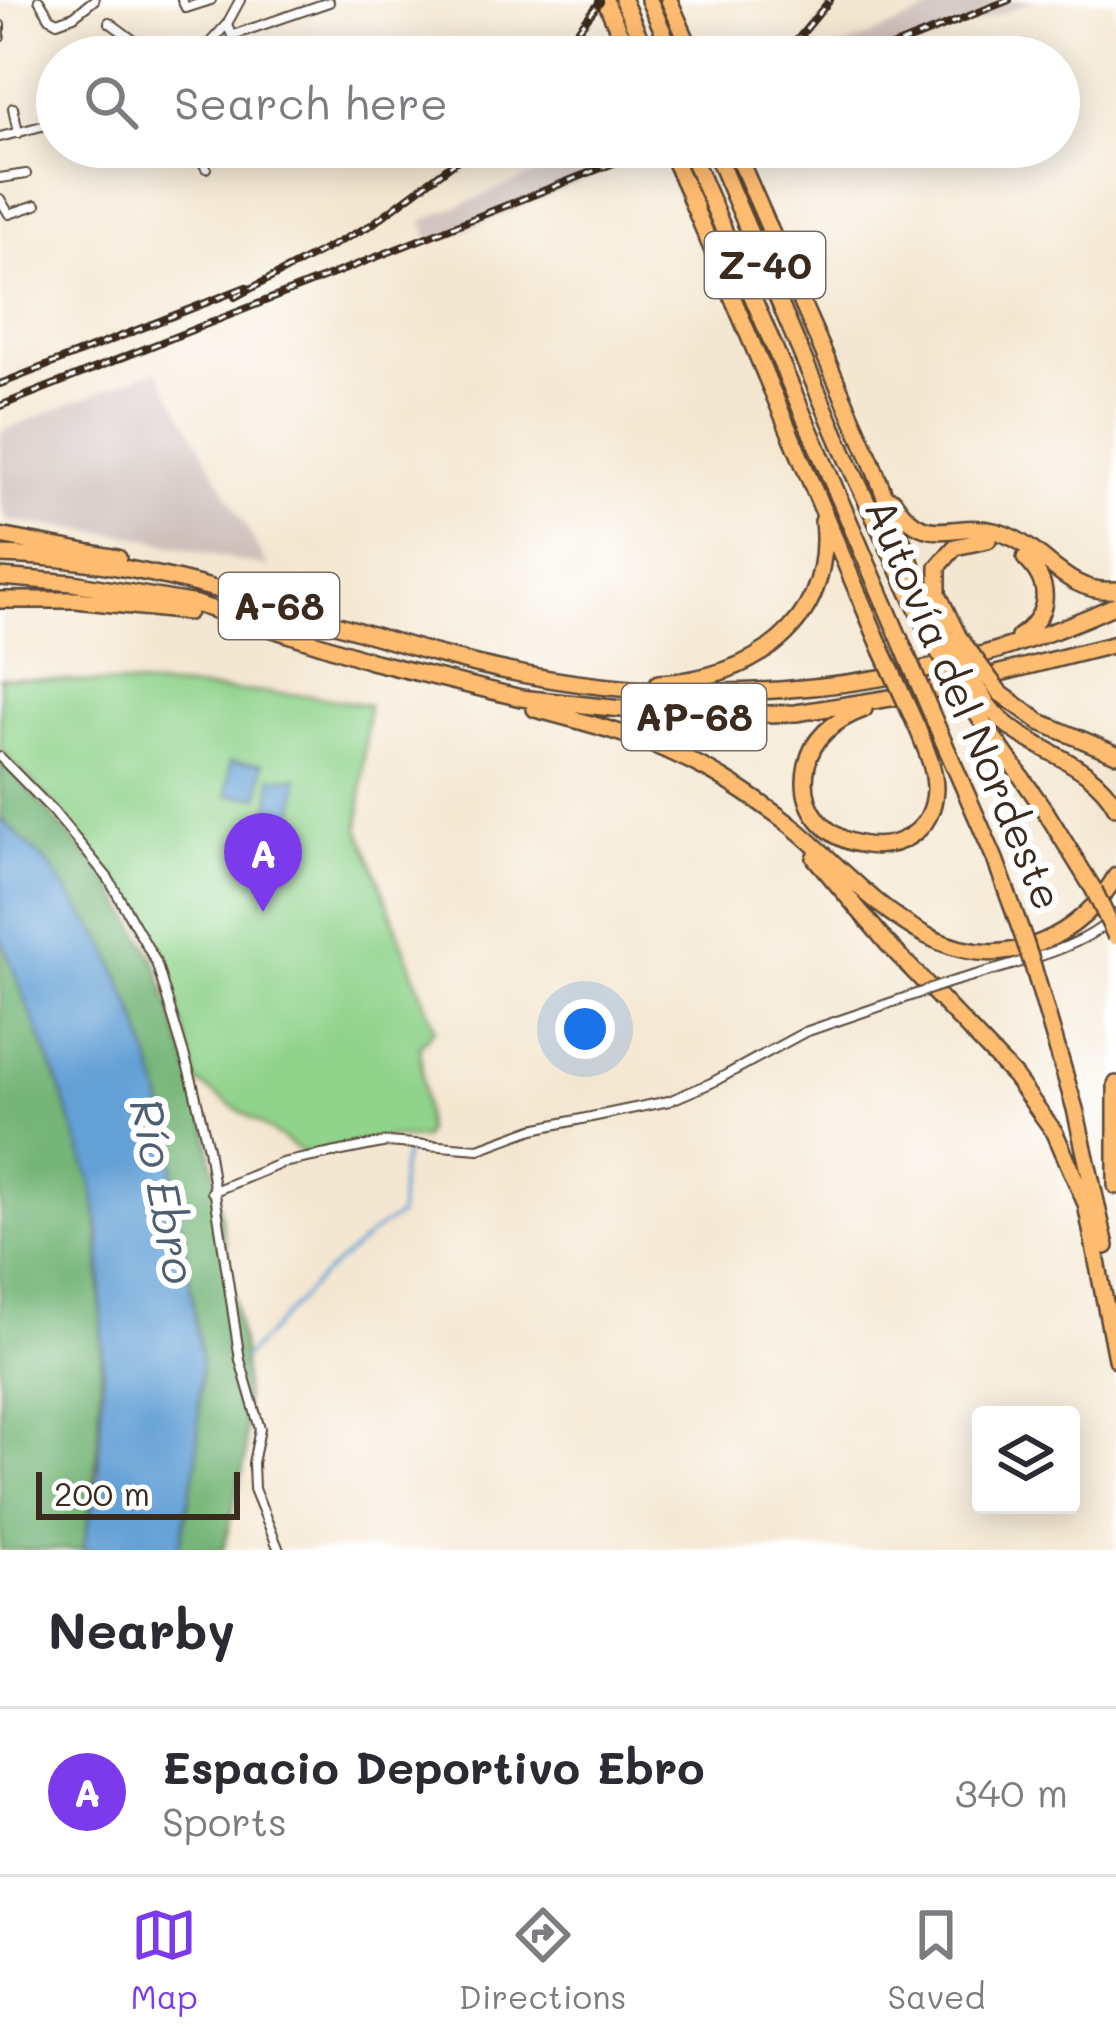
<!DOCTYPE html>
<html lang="en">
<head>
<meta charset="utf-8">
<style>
  :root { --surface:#fff; --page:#f2f2f3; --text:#2b2b33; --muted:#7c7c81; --line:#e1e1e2; --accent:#7c3aed }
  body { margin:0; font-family:Mali,sans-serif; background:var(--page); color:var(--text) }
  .controls { position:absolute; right:36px; bottom:36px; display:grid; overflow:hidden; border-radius:12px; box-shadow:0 6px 30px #0003 }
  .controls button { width:108px; height:108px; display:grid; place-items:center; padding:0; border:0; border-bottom:3px solid var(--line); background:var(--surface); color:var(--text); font:60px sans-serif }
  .scale { position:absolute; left:36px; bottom:30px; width:204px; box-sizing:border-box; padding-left:12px; border:6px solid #3b2a1e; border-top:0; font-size:33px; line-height:42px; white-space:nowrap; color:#3b2a1e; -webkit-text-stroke:9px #fff; paint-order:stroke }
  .you { position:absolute; left:585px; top:1029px; width:42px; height:42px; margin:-30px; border:9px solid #fff; border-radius:50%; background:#1a73e8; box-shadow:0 0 0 18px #1a73e833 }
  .badge { display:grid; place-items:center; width:78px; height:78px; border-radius:50%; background:var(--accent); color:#fff; font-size:39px; font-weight:700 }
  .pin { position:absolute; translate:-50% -99px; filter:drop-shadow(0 3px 6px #0008) }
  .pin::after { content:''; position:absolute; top:63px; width:42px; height:36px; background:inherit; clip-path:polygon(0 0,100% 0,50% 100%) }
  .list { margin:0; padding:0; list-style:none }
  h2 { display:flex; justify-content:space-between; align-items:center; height:156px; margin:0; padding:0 48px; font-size:51px }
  h2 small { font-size:39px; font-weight:400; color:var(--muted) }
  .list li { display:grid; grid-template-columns:78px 1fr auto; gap:36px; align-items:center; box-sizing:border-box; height:168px; padding:0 48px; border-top:3px solid var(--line) }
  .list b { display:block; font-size:45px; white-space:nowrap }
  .list p { margin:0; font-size:39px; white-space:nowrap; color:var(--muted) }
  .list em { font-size:39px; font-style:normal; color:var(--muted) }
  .icon { flex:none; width:66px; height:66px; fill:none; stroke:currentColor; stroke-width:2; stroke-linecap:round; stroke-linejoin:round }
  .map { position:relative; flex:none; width:1116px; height:1550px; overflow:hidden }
  .search { position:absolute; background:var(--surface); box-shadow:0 6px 30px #0003; left:36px; right:36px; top:36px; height:132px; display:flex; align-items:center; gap:30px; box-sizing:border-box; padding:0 42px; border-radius:66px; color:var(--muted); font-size:45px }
  .sheet { height:324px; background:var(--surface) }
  nav { display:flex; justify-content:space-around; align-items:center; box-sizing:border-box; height:168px; border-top:3px solid var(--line); background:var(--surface); font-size:33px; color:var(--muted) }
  nav a { display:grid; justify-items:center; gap:6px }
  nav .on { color:var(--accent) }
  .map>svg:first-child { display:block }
</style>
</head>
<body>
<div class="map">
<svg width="1116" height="1550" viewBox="0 0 1116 1550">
  <rect width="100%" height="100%" fill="#fff"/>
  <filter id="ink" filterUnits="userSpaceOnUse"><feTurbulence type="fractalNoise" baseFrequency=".00833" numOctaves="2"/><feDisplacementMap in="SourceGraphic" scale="24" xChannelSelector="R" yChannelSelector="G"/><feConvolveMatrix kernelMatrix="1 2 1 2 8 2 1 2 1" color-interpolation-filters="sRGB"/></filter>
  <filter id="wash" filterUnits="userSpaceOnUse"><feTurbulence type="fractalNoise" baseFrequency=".004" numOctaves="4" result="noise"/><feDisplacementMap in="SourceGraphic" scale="48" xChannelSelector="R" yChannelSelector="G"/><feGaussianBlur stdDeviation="2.7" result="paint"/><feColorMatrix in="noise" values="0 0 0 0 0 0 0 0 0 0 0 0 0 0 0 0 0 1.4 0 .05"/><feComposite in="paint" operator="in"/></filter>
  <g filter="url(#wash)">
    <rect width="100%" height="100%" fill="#f4e7d1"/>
    <!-- industrial -->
    <path fill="#cfc0bb" d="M955,0h80l-144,57h-70z
      M601,147h63l-233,97 -9,-23z
      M157,369l112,199 -135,-32 -126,-15 -8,-17v-72z"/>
    <!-- green -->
    <path fill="#90d38b" stroke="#667e54" stroke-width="3" d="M0,677l304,18 64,10 -9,123 76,201 -15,16 6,86 -3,8 -31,-2 -87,17 -108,-72c-11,-38 -18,-81 -33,-117 -36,-85 -100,-152 -164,-216z"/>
    <!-- forest -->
    <path fill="#74b577" stroke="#58704a" stroke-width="3" d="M0,758l108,120 48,84 51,166 36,229 3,100 -23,93h-44l18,-90 4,-101 -19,-131 -10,-29 2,-37 -15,-73 -21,-68 -31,-74 -59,-83 -48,-46z
      M0,936c35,76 73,167 92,249 8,33 7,67 8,100 3,91 1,176 -17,265h-83z"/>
    <!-- water -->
    <path fill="#64a0d5" stroke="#50657a" stroke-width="3" d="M230,761l33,2 -3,34 -33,-2z
      M272,777l26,1 -3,41 -26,-2z
      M0,818l48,46 59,83 31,74 22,70 14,71 -2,37 10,29 19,131 -4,101 -18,90h-96l15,-74 5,-109 -3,-133 -8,-50 -34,-102 -58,-147z"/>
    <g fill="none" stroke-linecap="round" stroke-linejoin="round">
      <!-- stream -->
      <path stroke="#64a0d5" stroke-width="3" d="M244,1358l79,-83 58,-49 18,-10 2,-45 5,-19"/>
    </g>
  </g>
  <g filter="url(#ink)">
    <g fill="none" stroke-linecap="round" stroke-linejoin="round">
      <defs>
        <path id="street" d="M39,0l11,18 7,4 17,-6 20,-16
          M182,0l4,8 25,-8
          M109,22l47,35
          M227,24l14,33
          M0,25v12
          M233,35l96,-33
          M197,57l30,-33 13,-24
          M281,57l35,-9
          M13,108l5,25
          M0,137l57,-15
          M194,147l12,21
          M271,147l1,3
          M0,178l26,-4
          M0,199l9,15 27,-9
          M0,757l53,54 55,67 48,84 36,119 16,67 32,212 20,69 -7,34 1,26 25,61
          M948,983c47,-15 136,-31 168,-69
          M212,1192l70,-29 105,-21 92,7 54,-20 136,-28 42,-18 94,-51 114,-39"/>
        <path id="highway" d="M605,0l25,57
          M623,0l25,57
          M649,0l25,57
          M669,0l25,57
          M668,147l27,59
          M688,147l214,497
          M713,147l130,304 89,190
          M734,147l137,314 45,115 29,60
          M690,197l192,453
          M893,500c34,54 62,17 108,33 44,14 63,62 115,57
          M0,536l118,22
          M0,555c154,3 295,60 441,100 223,62 464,47 675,-50
          M0,577l73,6 123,21 175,57 150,37 173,19 102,-4 120,-19 200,-50
          M0,600h76l112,12
          M958,636l-20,-42v-27l17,-20 33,-7
          M1019,637c31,-22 34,-52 6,-79
          M658,683c93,-4 176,-58 165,-162
          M1000,693l40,29 76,32
          M988,705c34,46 101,51 128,102
          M972,707l74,105 48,78
          M535,709c70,18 136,36 197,75 23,15 46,30 67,48 68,58 142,153 243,110 31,-13 57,-37 74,-66
          M864,709c-27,10 -51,26 -57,56 -20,91 125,113 128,24 0,-21 -10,-42 -18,-62
          M935,722l60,137 29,80
          M815,858l72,85 127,133 41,57 31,71 30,155
          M1033,966l42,143 31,137
          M1116,1084v102"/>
      </defs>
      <!-- street casing -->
      <use href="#street" stroke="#574639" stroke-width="12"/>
      <!-- highway casing -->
      <use href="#highway" stroke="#574639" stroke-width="20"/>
      <!-- street -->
      <use href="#street" stroke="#fff" stroke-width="8"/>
      <!-- highway -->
      <use href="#highway" stroke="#febc70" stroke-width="15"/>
      <defs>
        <path id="rail" d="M557,57l43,-55
          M783,57l47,-57
          M867,57l142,-57
          M235,297l136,-72 104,-78
          M0,384l246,-97
          M0,406l654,-259"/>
      </defs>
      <!-- rail casing -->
      <use href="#rail" stroke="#3b2a1e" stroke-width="8"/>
      <!-- rail -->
      <use href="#rail" stroke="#fff" stroke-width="3" stroke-dasharray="9" stroke-linecap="butt"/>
      <defs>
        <path id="street-bridge" d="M919,993l29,-10"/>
        <path id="highway-bridge" d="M945,636l43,69
          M958,636l42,57
          M932,641l40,66
          M902,644l33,78
          M882,650l35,77
          M1094,890l22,47
          M1024,939l9,27"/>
      </defs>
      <!-- street-bridge casing -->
      <use href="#street-bridge" stroke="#574639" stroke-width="12" stroke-linecap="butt"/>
      <!-- highway-bridge casing -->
      <use href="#highway-bridge" stroke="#574639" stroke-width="20" stroke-linecap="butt"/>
      <!-- street-bridge -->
      <use href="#street-bridge" stroke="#fff" stroke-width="8"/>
      <!-- highway-bridge -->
      <use href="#highway-bridge" stroke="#febc70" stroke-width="15"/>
    </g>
  </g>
  <g text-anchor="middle" stroke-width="12" stroke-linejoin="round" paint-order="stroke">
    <!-- shield labels -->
    <g fill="#fff" stroke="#766a62" stroke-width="3">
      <rect x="705" y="232" width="120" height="66" rx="9"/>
      <rect x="219" y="573" width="120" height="66" rx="9"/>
      <rect x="622" y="684" width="144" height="66" rx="9"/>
    </g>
    <g font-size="39" font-weight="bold" fill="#3b2a1e">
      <text x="765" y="279">Z-40</text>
      <text x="279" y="620">A-68</text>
      <text x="694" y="731">AP-68</text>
    </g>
    <!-- street labels -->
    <g font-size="42" fill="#3b2a1e" stroke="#fff">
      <text transform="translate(964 704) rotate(67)" y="15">Autovía del Nordeste</text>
    </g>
    <!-- water labels -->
    <g font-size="45" font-style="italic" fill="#4d5f70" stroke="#fff">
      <text transform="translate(163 1191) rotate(79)" y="16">Río Ebro</text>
    </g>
  </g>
</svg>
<div class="controls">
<button><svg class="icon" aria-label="layers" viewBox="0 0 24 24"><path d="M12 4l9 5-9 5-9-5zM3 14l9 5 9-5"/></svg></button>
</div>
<div class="scale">200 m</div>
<div class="you"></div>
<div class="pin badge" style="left:263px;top:912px">A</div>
<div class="search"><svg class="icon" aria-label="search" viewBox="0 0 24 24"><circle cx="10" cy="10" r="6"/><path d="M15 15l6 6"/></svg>Search here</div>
</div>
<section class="sheet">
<h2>Nearby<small></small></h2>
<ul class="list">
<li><span class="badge">A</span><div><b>Espacio Deportivo Ebro</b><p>Sports</p></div><em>340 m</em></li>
</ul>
</section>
<nav>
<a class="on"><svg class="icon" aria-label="map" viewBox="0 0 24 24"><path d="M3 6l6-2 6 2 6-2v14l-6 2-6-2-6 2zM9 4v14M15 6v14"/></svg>Map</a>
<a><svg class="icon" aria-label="directions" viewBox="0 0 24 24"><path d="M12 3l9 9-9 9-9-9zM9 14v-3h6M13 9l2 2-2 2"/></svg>Directions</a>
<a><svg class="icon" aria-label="saved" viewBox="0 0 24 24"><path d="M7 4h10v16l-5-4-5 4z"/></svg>Saved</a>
</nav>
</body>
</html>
